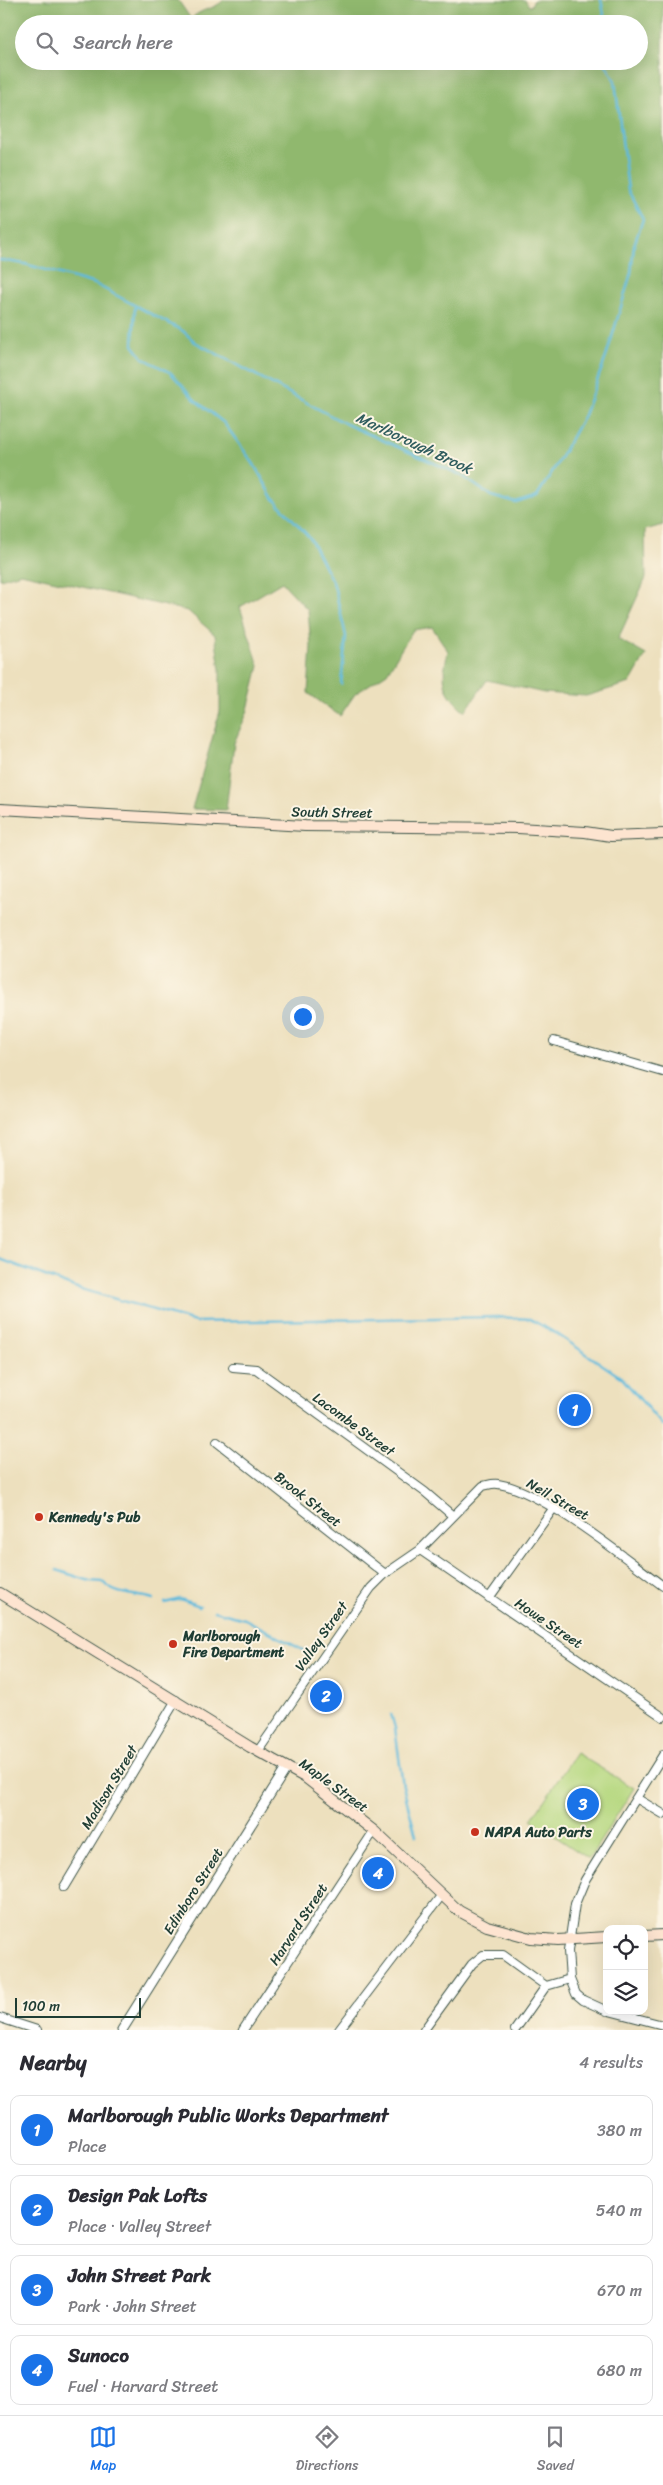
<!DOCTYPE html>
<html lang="en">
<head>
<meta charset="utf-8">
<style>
  :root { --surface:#fff; --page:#f7f7f7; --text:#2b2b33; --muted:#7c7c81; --line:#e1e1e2; --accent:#1a73e8 }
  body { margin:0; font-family:Sriracha,sans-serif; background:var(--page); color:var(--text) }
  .controls { position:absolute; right:15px; bottom:15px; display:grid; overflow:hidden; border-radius:10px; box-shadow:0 5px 20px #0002 }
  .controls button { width:45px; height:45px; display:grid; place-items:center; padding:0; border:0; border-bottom:1px solid var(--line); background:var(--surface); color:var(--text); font:25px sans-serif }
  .scale { position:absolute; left:15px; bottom:12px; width:126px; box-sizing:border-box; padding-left:5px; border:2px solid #1f3d34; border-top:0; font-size:14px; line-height:18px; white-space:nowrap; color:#1f3d34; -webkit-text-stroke:4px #fcf5e5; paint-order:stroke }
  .you { position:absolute; left:302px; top:1016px; width:18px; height:18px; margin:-12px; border:4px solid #fff; border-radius:50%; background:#1a73e8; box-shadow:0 0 0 8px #1a73e833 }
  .badge { display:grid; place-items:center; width:32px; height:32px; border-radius:50%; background:var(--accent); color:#fff; font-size:16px; font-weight:700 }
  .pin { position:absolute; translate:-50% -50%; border:2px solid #fff; box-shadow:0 1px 5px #0006 }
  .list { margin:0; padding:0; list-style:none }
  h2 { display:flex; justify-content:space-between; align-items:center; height:65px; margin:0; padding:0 20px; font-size:21px }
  h2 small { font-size:16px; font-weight:400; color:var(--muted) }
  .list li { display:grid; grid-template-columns:32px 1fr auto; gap:15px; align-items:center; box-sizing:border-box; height:70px; margin:0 10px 10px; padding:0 10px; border:1px solid var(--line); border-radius:10px }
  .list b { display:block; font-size:19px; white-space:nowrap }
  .list p { margin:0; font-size:16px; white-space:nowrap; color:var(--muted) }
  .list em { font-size:16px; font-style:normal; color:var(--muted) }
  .icon { flex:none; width:28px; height:28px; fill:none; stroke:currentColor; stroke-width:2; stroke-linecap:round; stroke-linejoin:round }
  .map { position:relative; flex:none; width:663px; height:2030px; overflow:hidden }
  .search { position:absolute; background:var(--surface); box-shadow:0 5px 20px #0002; left:15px; right:15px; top:15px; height:55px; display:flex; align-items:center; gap:12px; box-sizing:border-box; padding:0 18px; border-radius:28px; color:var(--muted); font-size:19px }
  .sheet { height:385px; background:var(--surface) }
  nav { display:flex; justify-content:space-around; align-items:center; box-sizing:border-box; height:70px; border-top:1px solid var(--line); background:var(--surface); font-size:14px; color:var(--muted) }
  nav a { display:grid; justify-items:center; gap:2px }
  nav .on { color:var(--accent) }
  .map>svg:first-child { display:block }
</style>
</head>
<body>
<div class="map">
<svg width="663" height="2030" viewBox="0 0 663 2030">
  <rect width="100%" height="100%" fill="#fcf5e5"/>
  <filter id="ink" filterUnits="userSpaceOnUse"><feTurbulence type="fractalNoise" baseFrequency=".02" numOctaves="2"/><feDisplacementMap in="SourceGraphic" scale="10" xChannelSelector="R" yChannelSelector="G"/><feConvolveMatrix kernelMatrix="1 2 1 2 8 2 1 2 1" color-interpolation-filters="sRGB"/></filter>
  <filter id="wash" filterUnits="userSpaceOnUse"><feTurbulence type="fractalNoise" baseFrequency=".0096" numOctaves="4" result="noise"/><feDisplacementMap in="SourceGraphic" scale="20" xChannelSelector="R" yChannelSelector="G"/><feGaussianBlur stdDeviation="1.12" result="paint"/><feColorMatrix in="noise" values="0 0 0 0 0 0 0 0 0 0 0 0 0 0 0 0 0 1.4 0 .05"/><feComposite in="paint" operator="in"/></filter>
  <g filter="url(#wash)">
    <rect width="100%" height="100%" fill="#ede0be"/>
    <!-- green -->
    <path fill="#b6d880" stroke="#6a8a5a" d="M576,1753l58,35 -45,71 -58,-39z"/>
    <!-- forest -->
    <path fill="#90b86e" stroke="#587a51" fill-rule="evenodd" d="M0,0h178l13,19c10,-11 23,-9 33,-19h301l5,7 4,-7h129v525l-18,5 1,48 -28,61 28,16 -16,28 -44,13 -42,-3 -57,-13 -22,32c-23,-22 -24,-30 -17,-61l-16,-24 -19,3 -26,43 -32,21 -15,22 -32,-23 3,-47 -3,-36 -26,-28 -42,25 19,59 -12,47 -13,30 -8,67 -34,-1 28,-98v-42l-5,-34 -27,-24 -167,-38 -21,6zM24,24h615v37h-615z"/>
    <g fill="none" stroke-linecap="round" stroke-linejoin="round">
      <!-- stream -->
      <path stroke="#5fbadc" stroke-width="2.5" d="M599,24l5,-10 -3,-14
        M0,260l25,4 70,20 88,47 12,11 151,82 115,51 30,21 25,7 21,-7 20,-32 27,-49 22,-58 25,-84 3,-28 9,-26 -15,-29 -13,-109 -11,-20
        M135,306l-2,39 10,13 28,15 24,27 29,23 29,40 21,36 36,39 24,47 12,51 -5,48
        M0,1259l74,28 121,35 303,-5 32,2 27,15 65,44 41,48
        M57,1570l33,11 13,1c12,15 33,11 50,17
        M165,1603l15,-4 20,7
        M214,1611l31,8 65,35
        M391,1714l4,14 8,58 13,50"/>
    </g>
  </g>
  <g filter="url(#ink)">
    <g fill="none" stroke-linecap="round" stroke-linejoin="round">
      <defs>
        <path id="minor" d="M554,1041l109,31
          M233,1367l23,2 169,123 28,24
          M217,1442l168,132
          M420,1550l243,167
          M489,1598l64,-89
          M258,1751l113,-163 14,-14 35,-24 63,-64c5,-1 10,-3 15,-2 44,6 127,74 165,102
          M636,1798l27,16
          M64,1887l112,-187
          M607,2011l-24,-11 -7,-6 -6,-15 -2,-28 7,-47 10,-24 78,-125
          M609,2011l54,14
          M0,2018l37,12
          M243,2030l131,-199
          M339,2030l102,-134
          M424,2030l48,-66 11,-9h20l43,31
          M515,2030l31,-44 24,-7"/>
        <path id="tertiary" d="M122,2030l165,-263"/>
        <path id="secondary" d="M0,809l305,17 213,2 67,4 26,4 52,-2
          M0,1593l250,154 56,31 68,53 85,80 28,15 44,12 27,2 49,-3
          M644,1936l19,-1"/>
      </defs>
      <!-- minor casing -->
      <use href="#minor" stroke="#3e5549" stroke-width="10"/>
      <!-- tertiary casing -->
      <use href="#tertiary" stroke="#3e5549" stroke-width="11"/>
      <!-- secondary casing -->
      <use href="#secondary" stroke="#3e5549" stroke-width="12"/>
      <!-- minor -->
      <use href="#minor" stroke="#fff" stroke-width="8"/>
      <!-- tertiary -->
      <use href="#tertiary" stroke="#fff" stroke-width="9"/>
      <!-- secondary -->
      <use href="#secondary" stroke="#fde4d0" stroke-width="10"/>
    </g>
  </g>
  <!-- markers -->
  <g fill="#c8321e" stroke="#fcf5e5" stroke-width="2">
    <circle cx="39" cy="1517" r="5"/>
    <circle cx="173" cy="1644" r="5"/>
    <circle cx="475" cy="1832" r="5"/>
  </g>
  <g text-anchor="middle" stroke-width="4" stroke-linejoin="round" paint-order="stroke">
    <!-- street labels -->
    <g font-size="14" fill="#1f3d34" stroke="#fcf5e5">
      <text transform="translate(332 812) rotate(1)" y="5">South Street</text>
      <text transform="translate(354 1424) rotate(36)" y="5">Lacombe Street</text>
      <text transform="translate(308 1499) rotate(38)" y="5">Brook Street</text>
      <text transform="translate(558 1499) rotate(30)" y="5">Neil Street</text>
      <text transform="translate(549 1623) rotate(34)" y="5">Howe Street</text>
      <text transform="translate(321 1636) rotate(-55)" y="5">Valley Street</text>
      <text transform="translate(334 1785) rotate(36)" y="5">Maple Street</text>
      <text transform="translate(109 1787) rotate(-59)" y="5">Madison Street</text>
      <text transform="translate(193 1891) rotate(-58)" y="5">Edinboro Street</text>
      <text transform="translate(298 1924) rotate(-57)" y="5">Harvard Street</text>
    </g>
    <!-- poi labels -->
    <g font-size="14" font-weight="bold" fill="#1f3d34" stroke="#fcf5e5" text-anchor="start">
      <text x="49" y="1522">Kennedy's Pub</text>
      <text x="183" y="1641">Marlborough<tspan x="183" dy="16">Fire Department</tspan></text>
      <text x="485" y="1837">NAPA Auto Parts</text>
    </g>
    <!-- water labels -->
    <g font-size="15" font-style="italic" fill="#2f5c5e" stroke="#fcf5e5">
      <text transform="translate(414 443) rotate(25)" y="5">Marlborough Brook</text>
    </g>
  </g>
</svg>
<div class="controls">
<button><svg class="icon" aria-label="locate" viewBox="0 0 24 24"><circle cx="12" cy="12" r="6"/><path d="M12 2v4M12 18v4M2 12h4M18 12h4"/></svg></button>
<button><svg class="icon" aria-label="layers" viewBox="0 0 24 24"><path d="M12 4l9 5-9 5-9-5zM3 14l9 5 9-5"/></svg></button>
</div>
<div class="scale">100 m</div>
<div class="you"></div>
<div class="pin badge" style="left:575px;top:1410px">1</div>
<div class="pin badge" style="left:326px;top:1696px">2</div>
<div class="pin badge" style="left:583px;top:1804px">3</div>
<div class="pin badge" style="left:378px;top:1873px">4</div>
<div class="search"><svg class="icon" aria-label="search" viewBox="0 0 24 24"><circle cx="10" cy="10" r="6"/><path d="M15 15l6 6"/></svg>Search here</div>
</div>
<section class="sheet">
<h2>Nearby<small>4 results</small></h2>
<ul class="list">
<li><span class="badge">1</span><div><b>Marlborough Public Works Department</b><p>Place</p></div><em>380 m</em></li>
<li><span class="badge">2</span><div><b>Design Pak Lofts</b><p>Place · Valley Street</p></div><em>540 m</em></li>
<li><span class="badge">3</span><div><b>John Street Park</b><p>Park · John Street</p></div><em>670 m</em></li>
<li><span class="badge">4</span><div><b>Sunoco</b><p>Fuel · Harvard Street</p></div><em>680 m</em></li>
</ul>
</section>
<nav>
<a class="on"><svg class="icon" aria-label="map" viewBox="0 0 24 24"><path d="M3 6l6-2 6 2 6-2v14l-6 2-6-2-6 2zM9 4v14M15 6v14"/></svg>Map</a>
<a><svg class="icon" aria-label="directions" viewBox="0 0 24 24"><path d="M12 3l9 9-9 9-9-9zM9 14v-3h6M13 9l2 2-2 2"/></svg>Directions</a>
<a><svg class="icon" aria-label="saved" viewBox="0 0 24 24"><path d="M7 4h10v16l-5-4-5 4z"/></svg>Saved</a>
</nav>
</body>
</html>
